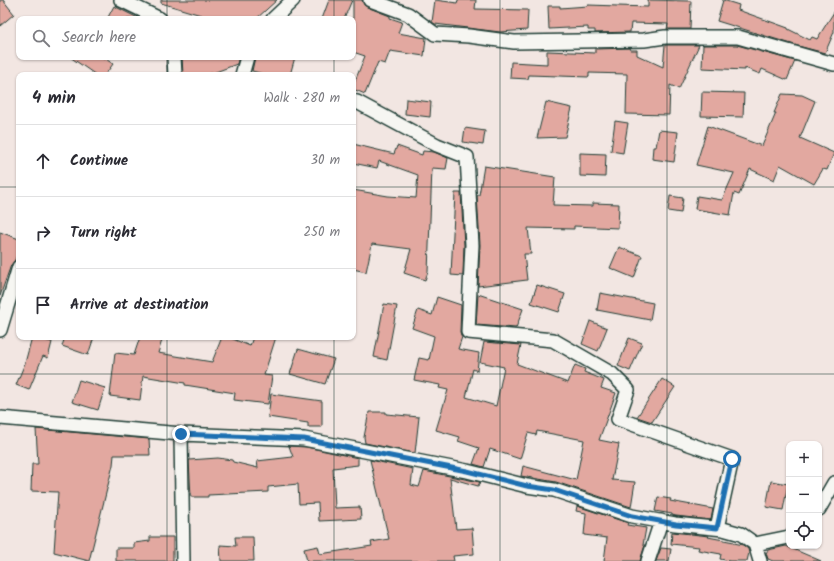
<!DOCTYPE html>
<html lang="en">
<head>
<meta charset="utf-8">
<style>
  :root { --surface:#fff; --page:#f7f7f7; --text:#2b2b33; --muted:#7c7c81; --line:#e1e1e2 }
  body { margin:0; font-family:Kalam,sans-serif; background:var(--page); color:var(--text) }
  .controls { position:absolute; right:12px; bottom:12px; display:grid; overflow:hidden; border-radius:8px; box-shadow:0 1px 3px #0004 }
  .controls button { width:36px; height:36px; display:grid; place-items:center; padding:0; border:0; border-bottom:1px solid var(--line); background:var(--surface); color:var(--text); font:20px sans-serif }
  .stop { position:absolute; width:12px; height:12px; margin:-9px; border:3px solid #1f6fb2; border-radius:50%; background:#fff }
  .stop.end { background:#1f6fb2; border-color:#fff; box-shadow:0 1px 4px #0008 }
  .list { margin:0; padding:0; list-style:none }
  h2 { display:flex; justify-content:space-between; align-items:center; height:52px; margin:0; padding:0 16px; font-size:17px }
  h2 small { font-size:13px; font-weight:400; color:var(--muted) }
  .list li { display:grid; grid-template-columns:26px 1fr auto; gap:12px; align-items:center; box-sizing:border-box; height:72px; padding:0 16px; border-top:1px solid var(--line) }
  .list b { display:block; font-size:15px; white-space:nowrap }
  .list em { font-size:13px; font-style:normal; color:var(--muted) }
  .icon { flex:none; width:22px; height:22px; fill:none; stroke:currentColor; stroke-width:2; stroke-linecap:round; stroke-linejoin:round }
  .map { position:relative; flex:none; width:834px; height:561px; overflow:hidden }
  .search { position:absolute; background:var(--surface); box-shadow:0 1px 3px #0004; left:16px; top:16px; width:340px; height:44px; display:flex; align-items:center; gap:10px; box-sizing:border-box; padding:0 14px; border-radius:8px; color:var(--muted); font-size:15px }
  .panel { position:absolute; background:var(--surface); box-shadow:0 1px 3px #0004; left:16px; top:72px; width:340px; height:268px; border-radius:8px }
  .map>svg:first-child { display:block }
</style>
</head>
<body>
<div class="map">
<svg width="834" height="561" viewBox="0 0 834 561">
  <rect width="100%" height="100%" fill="#f2e6e2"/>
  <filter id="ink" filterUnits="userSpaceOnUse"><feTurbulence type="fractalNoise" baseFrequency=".025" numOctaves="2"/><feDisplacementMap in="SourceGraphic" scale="8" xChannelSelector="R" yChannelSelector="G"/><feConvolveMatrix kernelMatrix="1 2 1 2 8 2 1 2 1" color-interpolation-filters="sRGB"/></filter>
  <g filter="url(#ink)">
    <!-- building -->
    <path fill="#e2a8a0" stroke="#1f3d34" d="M0,0h3l11,14 -14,12z
      M161,0h116l-21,19h-51l-4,-4 -40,-12z
      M329,0h23l-8,19h-22z
      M353,0h9l2,5 3,2 23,9v2l12,4 -4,11 28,5 -2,18 -34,-5 -5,13 -7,-2 -13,32 -12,-5v-3l12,-30 -12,-4z
      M435,0l22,3 1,-3h18l-1,9 53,1 -1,20 -27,2 -65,-8 -3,-2z
      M648,0l43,1 -1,28h-23l1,-5 -37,-1 -1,9 -35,1v-3h-7v-3l-39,2 -1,-23h12v2l28,-2v-1l60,2z
      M723,0l16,5 -1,5 50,18v1l22,11 2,-3 5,2 17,-27v20l-9,21 -27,-7 -81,-25z
      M114,6l26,13h-33z
      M665,45h34l-20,44 -9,-4 -1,30 -43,-1 1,-40 -38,-1v4l-60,-2 -1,4 -18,-1 1,-16 36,2v-13l48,2v-4l35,-1v2h7v5l26,12z
      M703,45h34l58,16 -8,19 -25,-11 -2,5 -15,-6v2l-43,-2z
      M70,57h33l10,7 -8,11h-9z
      M182,57h57l-2,7 -24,9 -16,2h-14z
      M255,57h40l-5,18h-22l-16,-4z
      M702,92l42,1 -1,24 -42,-1z
      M782,94l20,1 13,6 -15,37 34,15 -7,17 -4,-1 -9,15 -34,-19 -6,15 -24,-11 -11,26 -5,-2 -4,22 -35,-6 2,-13 25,4 12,-27 -38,-8 12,-39 54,20 14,-33h-2z
      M406,99l25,3 -1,15 -25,-3z
      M546,102l26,6 -7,29 -28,1z
      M615,121l13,2 -5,30 -12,-2z
      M465,128l20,3 -2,14 -20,-3z
      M659,130l19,2 -4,30 -22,-3 1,-12h3z
      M353,144l41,10 3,-8 25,9 1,-4 11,1 14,6 -2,11 -14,-1 -4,104 -3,8 -21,-7 7,-24 -39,-5 -6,28 -13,-3v-79l35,6 28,2 2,-23 -39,-14 -2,7 -24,-5z
      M580,153l26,1 -1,23 -25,-1z
      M484,166l71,11 -2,28 40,1v-3l26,1 -1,24 -44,-2v3l-46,-1 3,26h-7l3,26 -49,6 2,-41 -3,-50h2z
      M455,193h6l3,52 -1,31 -12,-1z
      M670,196l13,2 -2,15 -13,-2z
      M0,232l19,7v11l-4,10 -4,5 -11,31z
      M619,247l23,9 -8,22 -24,-10z
      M537,285l28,9 -6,18 -28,-9z
      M600,293l53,10 -3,17 -53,-10z
      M478,294l45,15 -7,19 -40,-3z
      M437,297l24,8 -1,27 2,5 -4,12 21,4 -2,18 -4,-2 -7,28 30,9 8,-39 -24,-5 4,-20 37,3 -4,19 51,19 7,-18 10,4 -1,3 20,8 -3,8 15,5 -17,47 20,4 -7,36 23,2 -4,25 -75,-25 -35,-6 2,-10 53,14 8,-40 -47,-9 -1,4 -8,-2 -8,26 -30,-10 -6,18 -11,-3 6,-16 -21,-7 2,-4 -24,-7 12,-40 -9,-2 1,-3 -26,-5 5,-22 10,2 5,-24 -22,-8 6,-18 14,5z
      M384,304l13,2 -10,54 -13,-3z
      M590,321l17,7 -9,23 -16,-7z
      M32,337l20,5 -4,16 -5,-2 -14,34 -13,-5 9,-22z
      M65,337h29l-6,18 -26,-9z
      M140,337h23l-5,16 54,9 10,-25h6l22,9 3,-9h23l-12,38 8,1 -4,28 -34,-4 1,-7 -50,-8v-2l-42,-7 -3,24 -30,-4 5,-43 19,2z
      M629,338l13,5 -12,28 -12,-5z
      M298,349l36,10 -9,25 -35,-10z
      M662,379l13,8 -23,35 -15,-5z
      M79,380l26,8 -7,22 -26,-8z
      M271,394l51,7v26h-14v-4l-40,-6z
      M369,412h17v2l33,3 -4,36 -50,-10 -1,-6z
      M36,429l113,10 1,16h-36l-1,10 -24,96 -35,-9 4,-60 -27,-1 1,-27h6z
      M289,446l17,1 52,11v7l-25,3 2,40 25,-1 1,12 -42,2 -1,-18 -19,1 -1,-20 -30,3v5l-60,3v2h-17l-2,-37 29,-2 14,2 1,2 25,6 -1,-7 36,-4z
      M370,460l43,9 -2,16 8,2 5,-16 56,11 -2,4 -28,-8 6,51 16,-1 2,26 -21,2 1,5h-147l-3,-12 14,-3 2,8 52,-8 -1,-4 18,-3z
      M771,481l17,3 -5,26 -17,-3z
      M658,497l13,2 -1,2 43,8 -2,11 -35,-4 -4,-1v-1l-17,-3z
      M577,506l51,17 -1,2 19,3 -3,17h2l-5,16h-36l3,-23 -23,-3 2,-22 -10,-2z
      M672,532l37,4 -1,1 26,5v1l9,2 5,4 1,4 -2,8h-17l-10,-2 1,-5 -23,-4 1,-3 -28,-3z
      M150,537h23v24h-57v-13h18v-5l16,-2z
      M235,537h18l1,24h-33l-1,-16 16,1z
      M786,546l35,15h-48l-5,-2 -2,-6 2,-3z
      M661,548l10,1 -2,12h-13z"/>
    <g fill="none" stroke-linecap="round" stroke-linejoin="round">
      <defs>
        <path id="street" d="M121,0l39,19
          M370,0l38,14 27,20 34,2 45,6 130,-2 21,-3h73l96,27
          M273,19l20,-19
          M174,57l1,18
          M242,75l5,-18
          M353,101l4,1 80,43 30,12 5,88 -4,87 85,8 59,34 16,16 -10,29 114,40 -15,69
          M0,330l19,-63
          M0,418l181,16 123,5 163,32 60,15 27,4 78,26 43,8 48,5 18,5 14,10 5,17
          M181,434l2,127
          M819,509l15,-26
          M755,544l34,-7
          M648,561l13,-40"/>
      </defs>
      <!-- street casing -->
      <use href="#street" stroke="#1f3d34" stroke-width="16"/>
      <!-- street -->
      <use href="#street" stroke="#f6f6f2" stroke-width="13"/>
    </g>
  </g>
  <g fill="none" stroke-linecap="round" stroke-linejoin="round" filter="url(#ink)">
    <!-- route -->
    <path stroke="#1f6fb2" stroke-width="5" d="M181,434l123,5 163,32 60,15 27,4 78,26 44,8 41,4 15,-69"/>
  </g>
  <!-- grid -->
  <path fill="none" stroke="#1f3d34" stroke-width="1" stroke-opacity="0.55" d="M167,0v19M334,0v19M500,0v561M667,0v561M167,57v18M334,57v18M0,187h19M353,187h481M167,337v224M334,337v224M0,374h834"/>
</svg>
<div class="controls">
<button>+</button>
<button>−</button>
<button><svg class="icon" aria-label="locate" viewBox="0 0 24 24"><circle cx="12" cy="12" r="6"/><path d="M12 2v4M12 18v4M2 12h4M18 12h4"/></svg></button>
</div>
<div class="stop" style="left:732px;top:459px"></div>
<div class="stop end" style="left:181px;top:434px"></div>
<div class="search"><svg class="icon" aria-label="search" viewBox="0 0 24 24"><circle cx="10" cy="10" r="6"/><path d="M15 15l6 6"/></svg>Search here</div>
<section class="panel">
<h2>4 min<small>Walk · 280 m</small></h2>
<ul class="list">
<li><svg class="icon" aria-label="ahead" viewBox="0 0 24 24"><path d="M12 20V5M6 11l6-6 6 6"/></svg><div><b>Continue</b></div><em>30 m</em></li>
<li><svg class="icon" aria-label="right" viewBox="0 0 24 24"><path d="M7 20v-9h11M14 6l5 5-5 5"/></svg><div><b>Turn right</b></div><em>250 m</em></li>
<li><svg class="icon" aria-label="arrive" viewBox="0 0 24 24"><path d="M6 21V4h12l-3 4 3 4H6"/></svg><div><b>Arrive at destination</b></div></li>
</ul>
</section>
</div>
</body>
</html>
